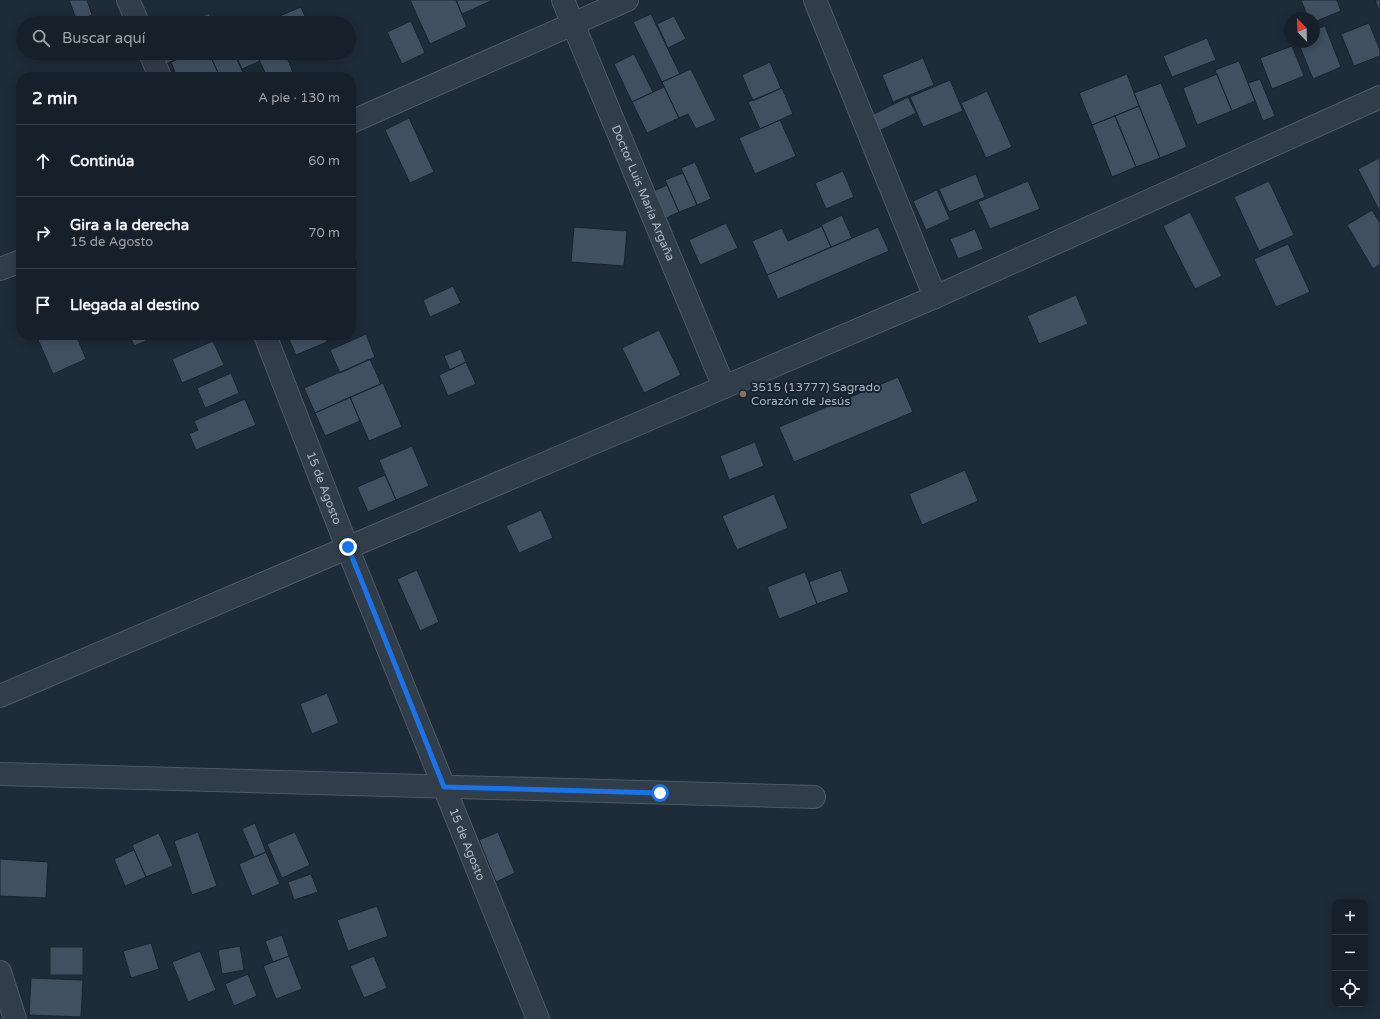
<!DOCTYPE html>
<html lang="es">
<head>
<meta charset="utf-8">
<style>
  :root { --surface:#16202a; --page:#232d36; --text:#f1f3f6; --muted:#9ea3a8; --line:#353e47 }
  body { margin:0; font-family:"Varela Round",sans-serif; background:var(--page); color:var(--text) }
  .controls { position:absolute; right:12px; bottom:12px; display:grid; overflow:hidden; border-radius:8px; box-shadow:0 2px 10px #0003 }
  .controls button { width:36px; height:36px; display:grid; place-items:center; padding:0; border:0; border-bottom:1px solid var(--line); background:var(--surface); color:var(--text); font:20px sans-serif }
  .compass { position:absolute; left:1284px; top:12px; width:36px; height:36px; border-radius:50%; background:var(--surface); box-shadow:0 2px 10px #0003; rotate:337deg }
  .stop { position:absolute; width:12px; height:12px; margin:-9px; border:3px solid #1a73e8; border-radius:50%; background:#fff }
  .stop.end { background:#1a73e8; border-color:#fff; box-shadow:0 1px 4px #0008 }
  .list { margin:0; padding:0; list-style:none }
  h2 { display:flex; justify-content:space-between; align-items:center; height:52px; margin:0; padding:0 16px; font-size:17px }
  h2 small { font-size:13px; font-weight:400; color:var(--muted) }
  .list li { display:grid; grid-template-columns:26px 1fr auto; gap:12px; align-items:center; box-sizing:border-box; height:72px; padding:0 16px; border-top:1px solid var(--line) }
  .list b { display:block; font-size:15px; white-space:nowrap }
  .list p { margin:0; font-size:13px; white-space:nowrap; color:var(--muted) }
  .list em { font-size:13px; font-style:normal; color:var(--muted) }
  .icon { flex:none; width:22px; height:22px; fill:none; stroke:currentColor; stroke-width:2; stroke-linecap:round; stroke-linejoin:round }
  .map { position:relative; flex:none; width:1380px; height:1019px; overflow:hidden }
  .search { position:absolute; background:var(--surface); box-shadow:0 2px 10px #0003; left:16px; top:16px; width:340px; height:44px; display:flex; align-items:center; gap:10px; box-sizing:border-box; padding:0 14px; border-radius:22px; color:var(--muted); font-size:15px }
  .panel { position:absolute; background:var(--surface); box-shadow:0 2px 10px #0003; left:16px; top:72px; width:340px; height:268px; border-radius:16px }
  .map>svg:first-child { display:block }
</style>
</head>
<body>
<div class="map">
<svg width="1380" height="1019" viewBox="0 0 1380 1019">
  <rect width="100%" height="100%" fill="#1e2b38"/>
  <!-- building -->
  <path fill="#405061" stroke="#19242f" d="M69,0h18l5,15 -15,6z
    M410,0h46l11,27 -37,17z
    M456,0h37l-31,14z
    M1301,0h36l4,11 -27,11v-4h-6z
    M1375,0h5v12z
    M301,7l7,16h-54l15,-6 1,3z
    M209,13l5,10h-26z
    M651,14l29,60 -18,8 -29,-60z
    M184,16l4,7h-20z
    M674,16l12,23 -18,9 -11,-24z
    M411,21l14,32 -23,11 -15,-32z
    M1369,23l11,27v6l-26,10 -13,-32z
    M1325,26l16,41 -28,12 -15,-37h16v-12z
    M1207,38l9,22 -44,17 -9,-21z
    M1292,46l12,30 -32,13 -12,-31z
    M161,53h16l2,5 -13,6z
    M177,53h15l-13,5z
    M192,53h17l11,24h-43l-6,-15z
    M209,53h25l11,24h-25z
    M235,53h21l4,8 -18,8z
    M256,53h29l10,24h-28z
    M634,54l19,38 -21,10 -18,-38z
    M923,58l11,27 -41,17 -11,-27z
    M1239,61l16,40 -23,10 -17,-41z
    M770,62l11,26 -28,13 -11,-26z
    M691,69l25,51 -20,9 -8,-15 -9,4 -17,-36z
    M1127,74l12,32 -47,19 -13,-32z
    M1217,74l15,37 -35,14 -14,-37z
    M1260,79l15,37 -12,5 -15,-38z
    M950,80l13,31 -40,16 -13,-30z
    M1161,83l26,64 -27,11 -26,-65z
    M664,87l15,31 -32,15 -15,-31z
    M782,88l11,26 -33,15 -12,-27z
    M987,91l25,56 -26,11 -25,-55z
    M908,97l8,16 -37,18 -7,-16z
    M1139,106l21,52 -24,9 -21,-51z
    M1115,116l21,51 -24,10 -20,-52z
    M409,118l25,54 -24,11 -25,-53z
    M780,120l16,36 -41,18 -16,-36z
    M1379,158l1,3v51l-22,-43z
    M695,162l16,37 -14,6 -16,-37z
    M843,171l11,26 -28,12 -11,-26z
    M683,173l14,32 -18,7 -14,-32z
    M976,174l9,23 -36,15 -10,-23z
    M1028,181l12,28 -50,20 -12,-27z
    M1269,181l25,54 -35,16 -25,-54z
    M667,185l12,27 -15,7 -12,-27z
    M937,190l13,29 -24,11 -13,-29z
    M1372,210l8,13v41l-7,5 -26,-44z
    M1190,212l32,64 -27,13 -32,-63z
    M842,215l10,23 -21,9 -10,-22z
    M726,223l12,25 -38,17 -11,-25z
    M822,226l9,21 -64,28 -15,-34 30,-13 6,13z
    M574,227l53,4 -3,35 -53,-4z
    M878,227l11,24 -111,48 -11,-24z
    M975,229l8,20 -25,10 -8,-20z
    M1288,244l22,48 -34,15 -22,-48z
    M351,254h6l-2,32 -4,-1z
    M453,286l8,17 -31,14 -7,-17z
    M1076,295l12,29 -49,20 -12,-28z
    M659,330l22,45 -37,18 -22,-45z
    M366,334l9,23 -35,16 -10,-23z
    M36,335h40l10,24 -33,15z
    M130,335h13l3,6 -12,5z
    M143,335h18l-15,6z
    M287,335h37l3,7 -31,13z
    M213,341l11,24 -42,18 -10,-24z
    M461,349l5,13 -16,8 -6,-14z
    M370,359l11,25 -66,29 -11,-25z
    M466,362l10,22 -28,12 -9,-21z
    M231,373l8,20 -34,15 -8,-20z
    M898,377l15,35 -119,50 -15,-35z
    M383,383l19,44 -33,14 -19,-44z
    M350,397l10,24 -35,15 -10,-23z
    M245,399l11,26 -60,25 -7,-16 9,-4 -4,-9z
    M755,442l9,24 -35,14 -9,-24z
    M412,446l17,40 -33,14 -17,-40z
    M965,470l13,31 -56,24 -13,-31z
    M385,475l11,25 -28,12 -11,-25z
    M774,494l14,34 -51,22 -15,-34z
    M541,510l12,28 -34,15 -13,-27z
    M417,570l22,52 -19,9 -23,-52z
    M841,570l8,22 -32,12 -8,-22z
    M805,572l12,32 -38,15 -12,-32z
    M327,693l12,30 -27,11 -12,-30z
    M255,823l11,29 -12,5 -12,-28z
    M198,832l19,54 -25,9 -18,-54z
    M295,832l15,33 -28,13 -15,-34z
    M498,832l17,41 -19,9 -17,-42z
    M159,833l14,33 -27,11 -14,-32z
    M134,850l12,27 -21,9 -11,-27z
    M266,852l14,32 -28,12 -13,-32z
    M0,859l48,3 -2,36 -46,-2z
    M311,874l7,18 -24,8 -6,-18z
    M377,906l11,30 -40,15 -11,-31z
    M282,935l7,21 -16,6 -8,-21z
    M151,943l8,26 -28,9 -8,-27z
    M240,946l4,24 -22,4 -4,-24z
    M50,947h33v28h-33z
    M200,951l16,39 -28,12 -16,-40z
    M289,956l13,33 -26,10 -13,-33z
    M374,956l13,32 -23,10 -14,-32z
    M248,974l9,22 -23,10 -9,-22z
    M31,978l52,2 -2,37 -52,-2z"/>
  <g fill="none" stroke-linecap="round" stroke-linejoin="round">
    <defs>
      <g id="street">
        <path d="M128,0l10,23"/>
        <path id="s1" d="M563,0l161,387"/>
        <path d="M815,0l120,297"/>
        <path d="M150,53l10,24"/>
        <path d="M351,122l276,-122"/>
        <path d="M0,269l21,-8"/>
        <path id="s2" d="M265,335l82,212 191,472"/>
        <path d="M0,696l935,-399 445,-200"/>
        <path d="M0,774l814,23"/>
        <path d="M0,972l15,47"/>
      </g>
    </defs>
    <!-- street casing -->
    <use href="#street" stroke="#4f5a67" stroke-width="24"/>
    <!-- street -->
    <use href="#street" stroke="#313d49" stroke-width="22"/>
  </g>
  <g fill="none" stroke-linecap="round" stroke-linejoin="round">
    <!-- route -->
    <path stroke="#1a73e8" stroke-width="5" d="M348,547l96,240 216,6"/>
  </g>
  <!-- markers -->
  <circle fill="#8d6e63" stroke="#17222d" stroke-width="1.5" cx="743" cy="394" r="4"/>
  <g text-anchor="middle" stroke-width="4" stroke-linejoin="round" paint-order="stroke">
    <!-- street labels -->
    <g font-size="12" fill="#abb7c6" stroke="#17222d">
      <text dy="4" stroke="none"><textPath href="#s1" startOffset="209">Doctor Luis María Argaña</textPath></text>
      <text dy="4" stroke="none"><textPath href="#s2" startOffset="164">15 de Agosto</textPath></text>
      <text dy="4" stroke="none"><textPath href="#s2" startOffset="548">15 de Agosto</textPath></text>
    </g>
    <!-- poi labels -->
    <g font-size="12" fill="#abb7c6" stroke="#17222d" text-anchor="start">
      <text x="751" y="391">3515 (13777) Sagrado<tspan x="751" dy="14">Corazón de Jesús</tspan></text>
    </g>
  </g>
</svg>
<div class="controls">
<button>+</button>
<button>−</button>
<button><svg class="icon" aria-label="locate" viewBox="0 0 24 24"><circle cx="12" cy="12" r="6"/><path d="M12 2v4M12 18v4M2 12h4M18 12h4"/></svg></button>
</div>
<svg class="compass" viewBox="-18 -18 36 36"><path d="M0-13l5 13h-10z" fill="#e53935"/><path d="M0 13l5-13h-10z" fill="#9ea3a8"/></svg>
<div class="stop" style="left:660px;top:793px"></div>
<div class="stop end" style="left:348px;top:547px"></div>
<div class="search"><svg class="icon" aria-label="search" viewBox="0 0 24 24"><circle cx="10" cy="10" r="6"/><path d="M15 15l6 6"/></svg>Buscar aquí</div>
<section class="panel">
<h2>2 min<small>A pie · 130 m</small></h2>
<ul class="list">
<li><svg class="icon" aria-label="ahead" viewBox="0 0 24 24"><path d="M12 20V5M6 11l6-6 6 6"/></svg><div><b>Continúa</b></div><em>60 m</em></li>
<li><svg class="icon" aria-label="right" viewBox="0 0 24 24"><path d="M7 20v-9h11M14 6l5 5-5 5"/></svg><div><b>Gira a la derecha</b><p>15 de Agosto</p></div><em>70 m</em></li>
<li><svg class="icon" aria-label="arrive" viewBox="0 0 24 24"><path d="M6 21V4h12l-3 4 3 4H6"/></svg><div><b>Llegada al destino</b></div></li>
</ul>
</section>
</div>
</body>
</html>
